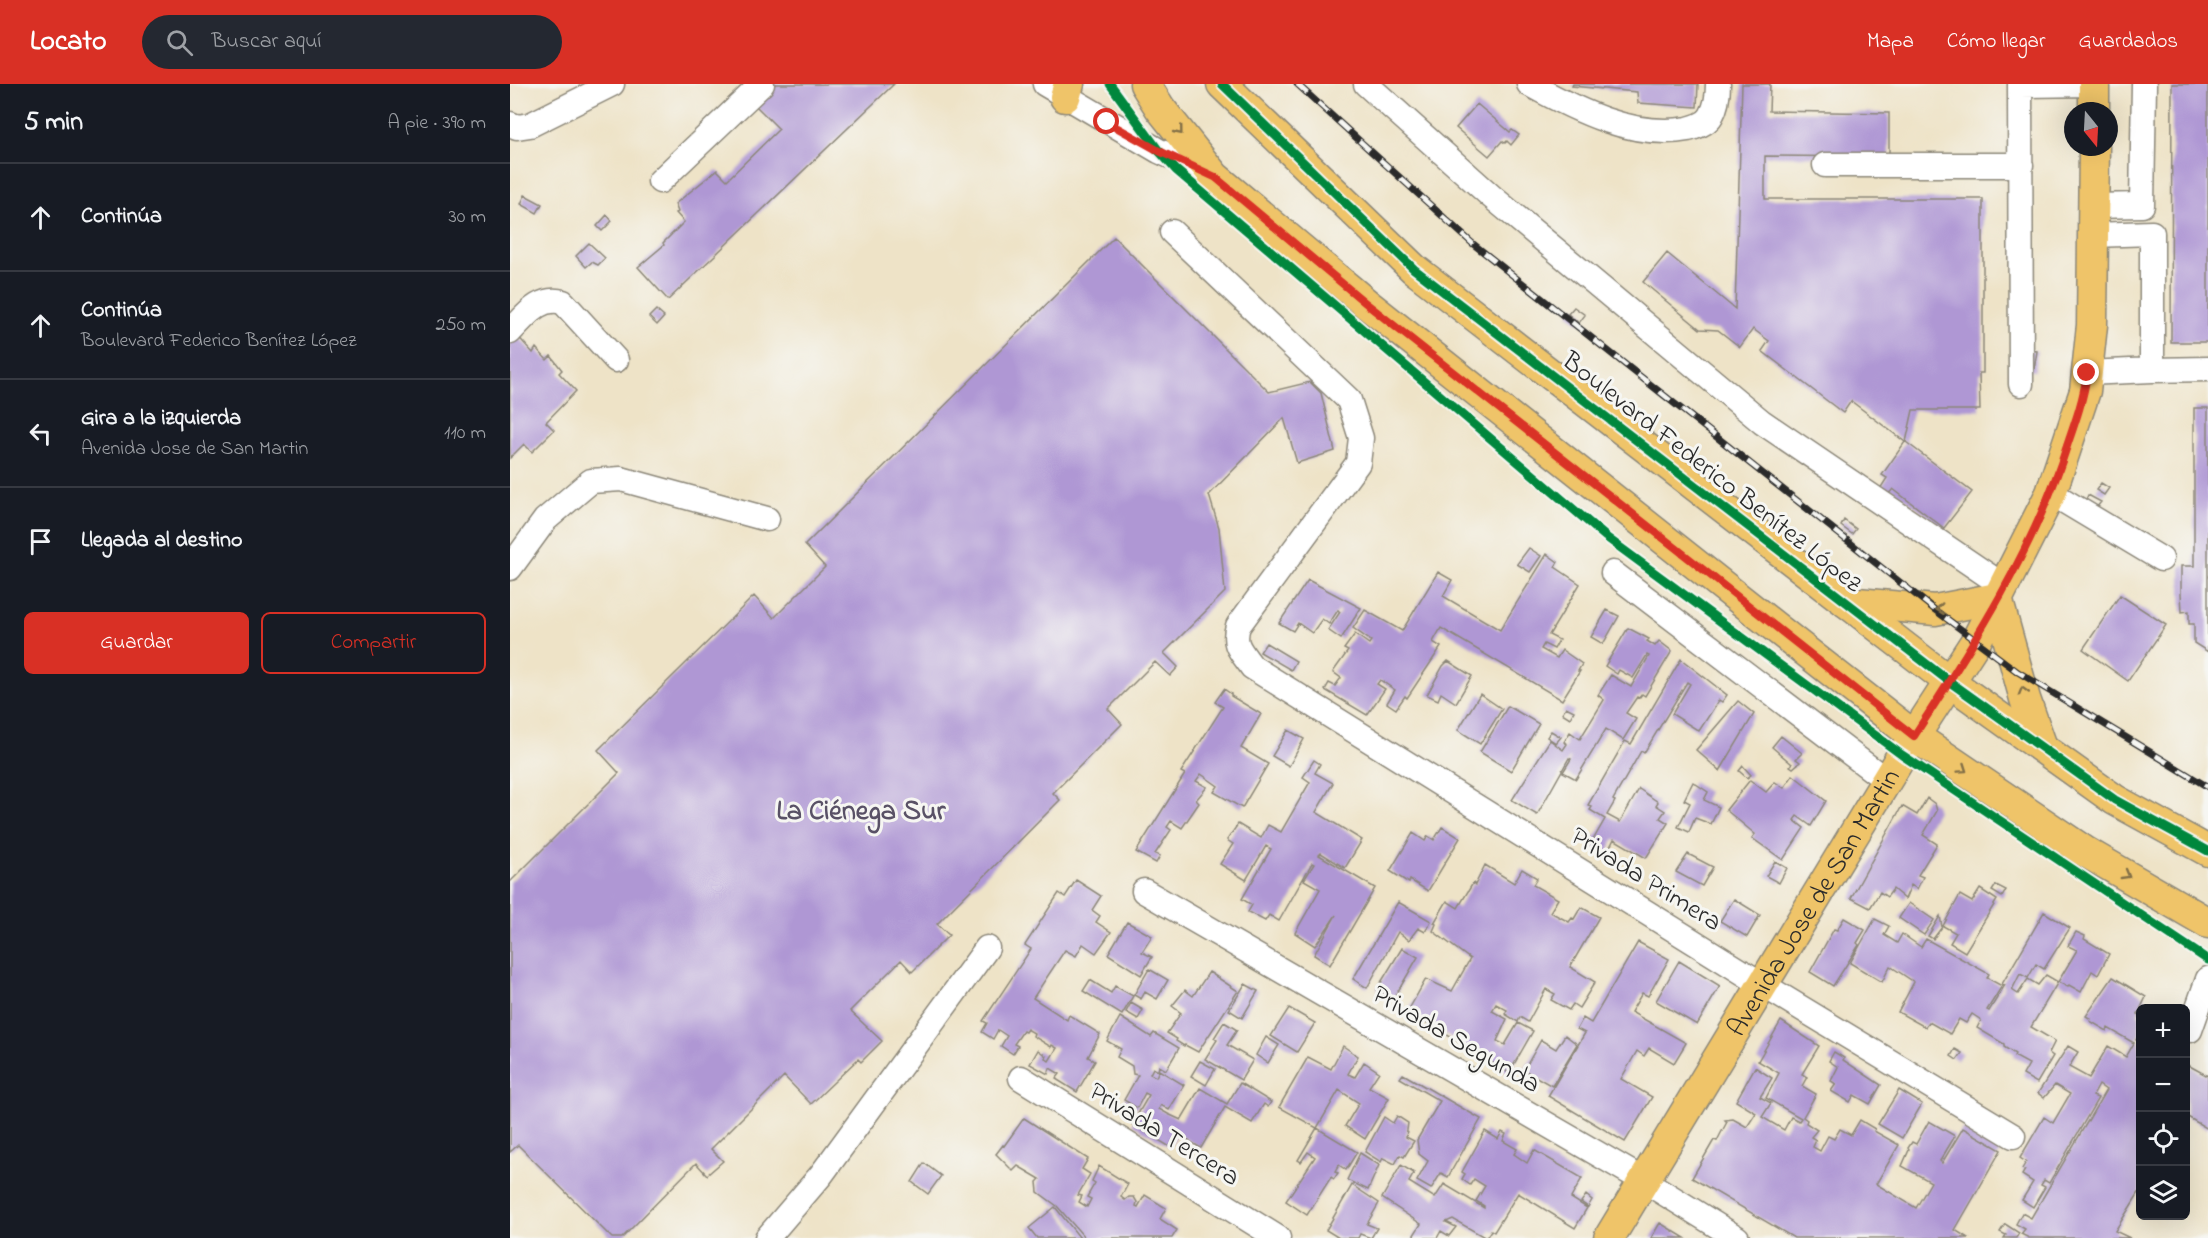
<!DOCTYPE html>
<html lang="es">
<head>
<meta charset="utf-8">
<style>
  :root { --surface:#171b24; --page:#242831; --text:#f1f3f6; --muted:#9ea1a6; --line:#363941; --accent:#d93025 }
  body { margin:0; font-family:"Indie Flower",sans-serif; background:var(--page); color:var(--text) }
  .controls { position:absolute; right:18px; bottom:18px; display:grid; overflow:hidden; border-radius:9px; box-shadow:0 6px 24px #0002 }
  .controls button { width:54px; height:54px; display:grid; place-items:center; padding:0; border:0; border-bottom:2px solid var(--line); background:var(--surface); color:var(--text); font:30px sans-serif }
  .compass { position:absolute; left:1554px; top:18px; width:54px; height:54px; border-radius:50%; background:var(--surface); box-shadow:0 6px 24px #0002; rotate:162deg }
  .stop { position:absolute; width:18px; height:18px; margin:-14px; border:4px solid #d93025; border-radius:50%; background:#fff }
  .stop.end { background:#d93025; border-color:#fff; box-shadow:0 2px 6px #0008 }
  .list { margin:0; padding:0; list-style:none }
  h2 { display:flex; justify-content:space-between; align-items:center; height:78px; margin:0; padding:0 24px; font-size:26px }
  h2 small { font-size:20px; font-weight:400; color:var(--muted) }
  .list li { display:grid; grid-template-columns:39px 1fr auto; gap:18px; align-items:center; box-sizing:border-box; height:108px; padding:0 24px; border-top:2px solid var(--line) }
  .list b { display:block; font-size:22px; white-space:nowrap }
  .list p { margin:0; font-size:20px; white-space:nowrap; color:var(--muted) }
  .list em { font-size:20px; font-style:normal; color:var(--muted) }
  .actions { display:flex; gap:12px; padding:18px 24px }
  .actions a { flex:1; padding:14px 0; border:2px solid var(--accent); border-radius:9px; text-align:center; font-size:21px; color:var(--accent) }
  .actions .main { background:var(--accent); color:#fff }
  .icon { flex:none; width:33px; height:33px; fill:none; stroke:currentColor; stroke-width:2; stroke-linecap:round; stroke-linejoin:round }
  .map { position:relative; flex:none; width:1698px; height:1154px; overflow:hidden }
  header { display:flex; align-items:center; gap:36px; box-sizing:border-box; height:84px; padding:0 30px; background:var(--accent); color:#fff }
  header strong { font-size:28px }
  nav { display:flex; gap:33px; margin-inline-start:auto; font-size:21px }
  .search { width:420px; height:54px; background:var(--page); display:flex; align-items:center; gap:15px; box-sizing:border-box; padding:0 21px; border-radius:33px; color:var(--muted); font-size:22px }
  main { display:flex }
  aside { flex:1; background:var(--surface) }
  .map>svg:first-child { display:block }
</style>
</head>
<body>
<header>
<strong>Locato</strong>
<div class="search"><svg class="icon" aria-label="search" viewBox="0 0 24 24"><circle cx="10" cy="10" r="6"/><path d="M15 15l6 6"/></svg>Buscar aquí</div>
<nav><a>Mapa</a><a>Cómo llegar</a><a>Guardados</a></nav>
</header>
<main>
<aside>
<h2>5 min<small>A pie · 390 m</small></h2>
<ul class="list">
<li><svg class="icon" aria-label="ahead" viewBox="0 0 24 24"><path d="M12 20V5M6 11l6-6 6 6"/></svg><div><b>Continúa</b></div><em>30 m</em></li>
<li><svg class="icon" aria-label="ahead" viewBox="0 0 24 24"><path d="M12 20V5M6 11l6-6 6 6"/></svg><div><b>Continúa</b><p>Boulevard Federico Benítez López</p></div><em>250 m</em></li>
<li><svg class="icon" aria-label="left" viewBox="0 0 24 24"><path d="M17 20v-9H6M10 6l-5 5 5 5"/></svg><div><b>Gira a la izquierda</b><p>Avenida Jose de San Martin</p></div><em>110 m</em></li>
<li><svg class="icon" aria-label="arrive" viewBox="0 0 24 24"><path d="M6 21V4h12l-3 4 3 4H6"/></svg><div><b>Llegada al destino</b></div></li>
</ul>
<div class="actions"><a class="main">Guardar</a><a>Compartir</a></div>
</aside>
<div class="map">
<svg width="1698" height="1154" viewBox="0 0 1698 1154">
  <rect width="100%" height="100%" fill="#f6f6f2"/>
  <filter id="ink" filterUnits="userSpaceOnUse"><feTurbulence type="fractalNoise" baseFrequency=".0167" numOctaves="2"/><feDisplacementMap in="SourceGraphic" scale="12" xChannelSelector="R" yChannelSelector="G"/><feConvolveMatrix kernelMatrix="1 2 1 2 8 2 1 2 1" color-interpolation-filters="sRGB"/></filter>
  <filter id="wash" filterUnits="userSpaceOnUse"><feTurbulence type="fractalNoise" baseFrequency=".008" numOctaves="4" result="noise"/><feDisplacementMap in="SourceGraphic" scale="24" xChannelSelector="R" yChannelSelector="G"/><feGaussianBlur stdDeviation="1.35" result="paint"/><feColorMatrix in="noise" values="0 0 0 0 0 0 0 0 0 0 0 0 0 0 0 0 0 1.4 0 .05"/><feComposite in="paint" operator="in"/></filter>
  <g filter="url(#wash)">
    <rect width="100%" height="100%" fill="#eee3c7"/>
    <g id="blocks">
      <!-- building -->
      <path fill="#af97d4" d="M262,0h122l-226,216 -30,-33 26,-22 -1,-2 21,-21 -8,-9 2,-1 -3,-8 42,-34 10,10 52,-51 -26,-26z
        M1063,0h125l-1,23 -59,-4 -1,-11 -65,-6z
        M1232,0h28l-1,27 120,2v44l-124,-1v43h218v174h-4l1,37h-67l-7,32 66,50 -28,36 -51,-39 -8,9 -5,-9 7,-11 -5,-3 23,-33 -54,-41 -8,12 -81,-62 7,-10 -16,-12 -13,18 -22,-17 -18,-1 -57,-47 24,-29 68,56z
        M1662,0h36v258h-37z
        M967,20l33,28 2,-2 7,5 -8,10 -4,-4 -2,2 -3,-2 -13,15 -33,-28z
        M15,111l17,9 -5,9 -16,-9z
        M97,131l5,6 -10,10 -5,-5z
        M604,153l155,155 41,-10 11,11 14,58 -38,12 -13,-45 -75,77 10,33 6,64 -61,61 14,14 -8,9 -15,-14 -47,47 14,15 -69,69 7,7 -123,124 12,11 -37,37 -11,-12 -51,51 32,30 -21,21 -3,-3 -47,45 -27,-28 -73,73 12,12 -16,14 -11,-12 -74,75h-10l-94,-93 -8,7v-270l109,-109 -21,-23 156,-154 20,22 51,-51 -20,-22z
        M79,159l16,15 -7,7 -6,-3 -6,5 -10,-11z
        M1064,223l11,8 -6,8 -11,-9z
        M146,226l8,7 -7,8 -8,-8z
        M5,249l18,20 3,-5 11,12 4,-4 11,14 -3,3 17,18 -30,31 8,8 -22,22 -8,-8 -14,14v-120z
        M1519,266l8,1 -3,20 -11,-2z
        M1684,324h14v244l-14,-9v-19h-5v-13l-7,1 -1,-19v-27h13z
        M1591,399l8,5 -5,7 -8,-5z
        M1578,411l13,7 -9,11 -9,-7z
        M1334,436l12,9 -4,5 -11,-8z
        M1019,464l12,8 -11,16 -13,-8z
        M1037,470l11,8 -3,5 25,17 -31,51 10,5 -5,9 -10,-5 -3,5 16,9 5,-8 20,14 -4,7h2l-18,29 -121,-72 -8,14 8,5 -34,51 -2,-2 -9,13 -9,-6 8,-13 -15,-10 -3,4 8,5 -18,26 -42,-25 4,-7 6,3 6,-8 -8,-6 15,-21 -4,-2 11,-15 14,10 2,-3 -18,-13 12,-18 37,21 36,-59 14,8 -9,16 57,34z
        M798,496l53,28 -20,31 -13,-9 12,-18 -2,-2 -9,14 -7,-5 -10,14 -14,-10 -5,8 -14,-8z
        M1610,511l46,30 -38,56 -45,-32z
        M1097,526l12,6 -16,28 -12,-7z
        M1118,544l21,11 -2,2 8,5 4,-5 13,10 -27,45 -3,-2 -3,4 -2,-1 -11,16 10,6 -13,21 -17,-11 -30,50 -13,-7 8,-13 -2,-1 -32,57 -25,-15 38,-60 13,10 4,-6 -3,-2 6,-10 10,7 24,-39 -6,-5 13,-20 20,12 18,-31 -2,-1 -14,23 -14,-8 -2,4 -12,-8z
        M756,559l30,18 -5,9 -31,-18z
        M1171,575l46,36 -5,7 -3,-2 -20,31 -27,-17 18,-30 -3,-2 -43,71 -3,-2 -28,49 2,1 -8,14 13,7 19,-33 19,13 -2,3 9,6 -5,7 8,5 -22,35 -32,-19 -8,16 -13,-8 2,-3 -3,-2 13,-23 -15,-9 2,-3 -4,-2 37,-64 6,3z
        M938,577l24,15 -16,27 -15,-10 -3,7 -11,-5 16,-29z
        M714,605l7,5v2l30,18 -20,34 27,16 -26,44 -28,-16 4,-6 -17,-12 -5,7 11,6 -11,13 3,3 -17,25 -11,-7 -4,6 4,3 -16,24 5,2 -4,7 -20,-11 49,-78 -4,-2 42,-65 -8,-5z
        M970,610l22,15 -22,35 -22,-14z
        M1228,617l16,13 -34,57 -24,-21z
        M998,622l31,18 -28,47 -31,-19z
        M1056,623l8,4 -4,7 -8,-5z
        M778,646l16,9 -15,27 -17,-10z
        M1041,647l10,6 -5,6 -9,-6z
        M1271,652l21,17 -6,6 4,3 -7,6 -3,-2 2,-2 -20,-17z
        M804,676l6,4 -5,9 18,10 -17,29 46,28 -17,28 -24,-15 -2,2 56,33 -45,77 -16,-10 22,-40 -21,31 -20,-13 25,-44 -16,-9 10,-16 -2,-1 -33,58 -10,-6 -4,6 -17,-9 4,-7 -10,-6 29,-50 -5,-3 -20,34 -26,-16 13,-20 -6,-4 11,-16 23,14 7,-13 13,7 29,-50 -7,-5z
        M1233,682l8,9 -4,3 -8,-7z
        M1283,691l33,26 -15,25 -14,-10 -3,4 10,8 -21,32 -31,-22 3,-4 -29,-24 24,-30 16,12 9,-10 9,6z
        M1183,698l15,10 -4,8 15,7 -8,17 -16,-6 -6,14 -11,-5 12,-24 -6,-3z
        M1417,714l8,6 2,7 -14,24 14,9 -19,31 5,2 -6,12 -6,-4 -6,14 -12,-10 -6,8 -7,-5 -10,16 -19,-10 51,-92 15,9z
        M932,743l18,11 -32,53 -18,-11 -1,3 -19,-12 23,-38 12,8 3,-5 6,4z
        M1178,770l25,13 -11,19 -26,-14z
        M1265,777l12,7 -8,15 -13,-7z
        M975,781l29,18 8,-14 15,9 -4,7 25,14 -8,13 19,10 3,-4 2,1 7,-12 18,10 -29,50 25,15 -16,26 -6,-4 -4,6 -18,-10 4,-6 -9,-5 -18,33 -8,-5 -2,5 -13,-8 2,-4 -11,-6 -4,7 15,8 -10,22 8,4 13,-22 15,8 -24,42 -101,-62 18,-32 26,12 18,-32 -37,-28 3,-7 -2,-1 13,-22 11,7 15,-25 2,2z
        M566,796l25,16 -9,14 8,6 -4,6 15,10 -15,21 -13,-9 -7,12 -11,-6 -32,48 34,22 2,-5 31,19 -12,23 7,4 -18,31 -21,-13 4,-5 -10,-6 -2,6 -18,-10 8,-14 8,6 -1,2 4,3 8,-13 -5,-3 -1,2 -18,-11 1,-3 -7,-4 -2,3 -2,-1 -9,13 4,2 -5,8 -12,-8 6,-10 -9,-6 -5,9 -11,-7 5,-9 -4,-2 48,-72 -6,-4 34,-52 6,4z
        M1486,801l10,5 -4,7 -10,-6z
        M1470,805l17,11 -32,52 -15,-9 6,-10 -13,-7 17,-31 12,7z
        M1224,815l26,16 -13,22 -27,-16z
        M888,818l33,19 -6,11 -7,-4 -9,12 -11,-8 -31,56 -14,-9z
        M1399,819l25,17 -10,15 -25,-17z
        M1534,828l26,16 -26,41 -8,-5 -8,14 -8,-4 -8,16 6,4 10,-15 10,6 8,-10 12,7 -27,45 24,14 -6,12 4,3 -16,27 -14,-8 6,-11 -15,-8 1,-2 -11,-7v-3l-27,-16 4,-8 -9,-6 -6,9 -7,-4 -9,15 -21,-12 -4,5 -27,-15 16,-30 -24,-16 -8,16 -32,-19 25,-44 14,7 -5,9 13,8 5,-9 19,13 5,-8 63,35 -2,4 15,8 -15,24 2,1 16,-26 -3,-1z
        M1430,832l2,11 -9,12 -5,-3z
        M1334,834l21,12 -8,13 2,2 -26,41 -23,-14 24,-43 3,1z
        M617,838l25,14 -10,16 10,5 -11,18 -33,-21z
        M1566,848l9,4 -1,3 25,15 -11,21 -6,-4 -11,21 -12,-7 -1,2 -10,-5 19,-32 -9,-4z
        M1128,858l31,17 -21,37 -6,-3 -11,19 55,31 -12,20 -25,-15 -5,8 -7,-5 -16,28 31,18 -27,45 -77,-46 37,-63 -8,-4 6,-11 8,5z
        M892,864l16,9 -24,41 -17,-9z
        M1169,877l41,25 -23,39 -41,-24z
        M639,885l19,11 -11,19 -12,-7 -4,7 -7,-4z
        M699,888l29,19 -40,61 -13,-7 -1,1 -8,-5 1,-2 -10,-6 14,-20 -9,-7 13,-16 8,6z
        M1603,893l33,20 -8,17 2,1v18l-4,7 4,2v149l-25,40 15,7h-101l-8,-4 4,-5 -9,-5 6,-11 9,5 75,-128 -7,-5 -6,11 5,2 -49,85 -5,-3 -3,5 4,2 -12,20 -11,-7 11,-18 -11,-7 3,-5 -3,-1 4,-7 -6,-4 24,-41 9,6 17,-29 -15,-9 -11,13 -6,-5 30,-47 10,6 -9,15 20,11 19,-32 18,11 8,-14 -26,-15 -1,3 -17,-10 1,-2 -5,-3z
        M580,896l21,13 4,-7 18,10 -11,19 -39,-24z
        M735,900l13,7 -16,27 -13,-8z
        M621,919l12,7 -5,9 -12,-7z
        M779,924l26,15 -18,29 -26,-16z
        M610,933l31,20 3,-4 25,15 -13,22 -7,-4 -1,5 -5,-3 -3,6 6,3 3,-7 25,15 -15,25 -8,-5 -2,4 9,5 13,6 19,-32 27,16 13,-21 31,19 -3,5 -4,-3 -12,19 -27,-16 -24,41 -24,-14 -7,13 -38,-23 17,-29 -4,-2 -8,15 -13,-8 14,-25 -5,-1 -1,-8 -15,-9 4,-8 -14,-8z
        M1271,937l38,25 -17,28 5,3 -5,9 14,8 -13,23 4,3 -1,3 11,7 -6,7 5,3 -3,7 7,4 8,-15 6,3 6,-10 11,6 9,-15 15,9 -1,2 25,14 -23,39 40,24 15,-26 -29,-16 7,-16 -1,-2 4,-6 4,2 13,-23 26,15 -15,25 2,2 21,-35 38,22 -46,80 13,8h-174l-102,-60 22,-38 3,1 3,-6 7,-13 -2,-2 8,-1 14,8 9,-14 -20,-12 19,-34 17,11 -12,19 11,6 -9,14 22,13 7,-13 8,4 2,-3 -35,-20 13,-25 -21,-12z
        M714,938l13,8 -10,15 26,15 -12,20 -36,-21 12,-19 -3,-2z
        M1055,951l12,9 -25,42 -28,-16 17,-30 15,9z
        M756,953l13,8 -11,18 -12,-8z
        M833,962l15,10 -10,18 7,3 9,-15 15,10 -10,15 20,11 -24,41 -20,-13 14,-23 -20,-13 -22,38 40,24 -11,18 -7,-5 -4,7 3,1 -4,6 -3,-2 -24,38 -21,-14 29,-44 -7,-5 -7,10 -3,-2 19,-32 -38,-21 29,-50 23,12z
        M1445,965l7,4 -5,7 -6,-4z
        M1324,968l10,6 -1,2 38,25 -11,19 -16,-9 -4,7 -19,-11 5,-7 -5,-3 7,-14 -9,-6z
        M690,977l15,8 -9,16 -15,-9z
        M1676,980l22,12v53l-22,-13z
        M893,990l78,45 -33,58 -7,-4 -10,16 -14,-8 11,-20 -9,-7 -2,-14 23,-39 -40,-23z
        M1389,1006l23,14 -20,34 -24,-14z
        M887,1032l11,7 -2,14 8,4 -10,16 -4,-2 -5,9 -12,-6 -2,4 -16,-10 19,-35 9,6z
        M514,1034l64,41 -6,10 8,5 -12,21 4,1 -3,6 8,5 4,-8 -4,-2 8,-14 -3,-2 7,-15 29,18 -7,13 4,3 4,-3h5l3,5 -1,4 2,1 7,-12 21,13 -6,11 17,11 -5,8h-87l-28,-32 -19,-14 -1,-10 3,-3 -22,-13 -5,5 -17,-17 7,-9 1,1z
        M975,1047l13,8 4,-7 4,2 -3,7 14,8 -3,5 13,9 7,-13 48,28 -11,20 16,10 -12,20 -57,-35 -24,39 -3,-2 -5,8 -33,-19 -7,3 10,5 -7,9 -8,-5 -4,7h-25l9,-14 -39,-26 19,-33 13,8 -5,9 26,16 9,-14 40,24v-2l-8,-5 9,-15 -11,-7 -4,6 -8,-6 3,-5 -3,-2z
        M850,1069l19,12 -11,25 -21,-10z
        M414,1079l17,13 -13,18 -16,-12z
        M842,1101l27,18 -12,21 10,4 -6,10 -11,-4 -2,4h-19l-13,-8z
        M1076,1111l6,5 -4,7 -7,-5z
        M545,1123l25,31h-43l-8,-10z
        M1150,1139l25,15h-34z
        M1495,1140l14,9 -3,5h-12l2,-3 -6,-3z"/>
    </g>
  </g>
  <g filter="url(#ink)">
    <use href="#blocks" fill-opacity="0" stroke="#8c8779" stroke-width="1.5"/>
    <g fill="none" stroke-linecap="round" stroke-linejoin="round">
      <defs>
        <path id="minor" d="M535,0l114,67 55,25
          M856,0l126,113 270,225 243,165
          M1019,0c47,26 104,55 159,45 8,-2 19,-6 23,-13 6,-10 7,-21 7,-32
          M1510,0l1,300
          M1510,1l74,-1
          M0,40l7,3 13,-2 82,-41
          M1315,81h196
          M150,97l102,-97
          M1583,122l49,-1 2,-121
          M662,148l177,168 12,38 -3,25 -120,163c-6,19 3,25 14,41l511,318 250,151
          M0,248c15,-15 29,-37 53,-30l53,58
          M1642,286l56,-1
          M1577,289l65,-3v-137l-59,2
          M1541,409l110,66
          M0,484l35,-48 46,-39 30,-2 146,40
          M1103,489l274,208
          M634,807l499,289 94,58
          M1680,946l18,-51
          M511,994l257,160
          M257,1154l54,-63 166,-227"/>
        <g id="major">
          <path d="M635,0l15,24 55,69 153,128 412,326 134,105 170,115 124,72"/>
          <path d="M712,0l192,185 536,413 165,118 93,51"/>
          <path d="M555,13l4,-13"/>
          <path d="M1584,27v-27"/>
          <path d="M1336,518l89,8 62,-12 28,101 17,48"/>
          <path id="s1" d="M1099,1154l293,-483 74,-114 75,-148 34,-102 7,-66 2,-178"/>
        </g>
      </defs>
      <!-- minor casing -->
      <use href="#minor" stroke="#8c8779" stroke-width="27"/>
      <!-- major casing -->
      <use href="#major" stroke="#8c8779" stroke-width="33"/>
      <!-- minor -->
      <use href="#minor" stroke="#fff" stroke-width="24"/>
      <!-- major -->
      <use href="#major" stroke="#efc469" stroke-width="30"/>
      <defs>
        <path id="rail" d="M787,0l175,159 463,367 83,62 190,115"/>
      </defs>
      <!-- rail casing -->
      <use href="#rail" stroke="#2b2b2b" stroke-width="7"/>
      <!-- rail -->
      <use href="#rail" stroke="#f6f6f2" stroke-width="4.5" stroke-dasharray="14" stroke-linecap="butt"/>
      <defs>
        <path id="cycleway" d="M600,0l49,67 17,19 430,367 296,218 306,205
          M712,0l192,185 536,413 165,118 93,51"/>
      </defs>
      <!-- cycleway casing -->
      <use href="#cycleway" stroke="#f6f6f2" stroke-width="13"/>
      <!-- cycleway -->
      <use href="#cycleway" stroke="#00873e" stroke-width="9"/>
    </g>
    <!-- one-way arrows -->
    <defs><path id="oneway-chevron" d="M-2-3.5L2.5 0L-2 3.5" fill="none" stroke-width="1.6" stroke-linecap="round" stroke-linejoin="round" transform="scale(1.5)"/></defs>
    <g stroke="#837047">
      <use href="#oneway-chevron" transform="translate(669 47) rotate(51)"/>
      <use href="#oneway-chevron" transform="translate(1430 525) rotate(173)"/>
      <use href="#oneway-chevron" transform="translate(1513 607) rotate(-106)"/>
      <use href="#oneway-chevron" transform="translate(1453 685) rotate(34)"/>
      <use href="#oneway-chevron" transform="translate(1616 791) rotate(30)"/>
    </g>
  </g>
  <g fill="none" stroke-linecap="round" stroke-linejoin="round" filter="url(#ink)">
    <!-- route -->
    <path stroke="#d93025" stroke-width="8" d="M597,38l52,29 56,26 153,128 546,431c60,-92 121,-188 154,-293 8,-23 16,-46 19,-70"/>
  </g>
  <g text-anchor="middle" stroke-width="6" stroke-linejoin="round" paint-order="stroke">
    <!-- street labels -->
    <g font-size="27" fill="#2b2b2b" stroke="#f6f6f2">
      <text transform="translate(1203 387) rotate(38)" y="9">Boulevard Federico Benítez López</text>
      <text transform="translate(1137 794) rotate(32)" y="9">Privada Primera</text>
      <text dy="9" stroke="none"><textPath href="#s1" startOffset="393">Avenida Jose de San Martin</textPath></text>
      <text transform="translate(947 954) rotate(30)" y="9">Privada Segunda</text>
      <text transform="translate(655 1049) rotate(32)" y="9">Privada Tercera</text>
    </g>
    <!-- neighbourhood labels -->
    <g font-size="28" font-weight="bold" fill="#595166" stroke="#f6f6f2">
      <text x="351" y="735">La Ciénega Sur</text>
    </g>
  </g>
</svg>
<div class="controls">
<button>+</button>
<button>−</button>
<button><svg class="icon" aria-label="locate" viewBox="0 0 24 24"><circle cx="12" cy="12" r="6"/><path d="M12 2v4M12 18v4M2 12h4M18 12h4"/></svg></button>
<button><svg class="icon" aria-label="layers" viewBox="0 0 24 24"><path d="M12 4l9 5-9 5-9-5zM3 14l9 5 9-5"/></svg></button>
</div>
<svg class="compass" viewBox="-18 -18 36 36"><path d="M0-13l5 13h-10z" fill="#e53935"/><path d="M0 13l5-13h-10z" fill="#9ea1a6"/></svg>
<div class="stop" style="left:597px;top:38px"></div>
<div class="stop end" style="left:1577px;top:289px"></div>
</div>
</main>
</body>
</html>
